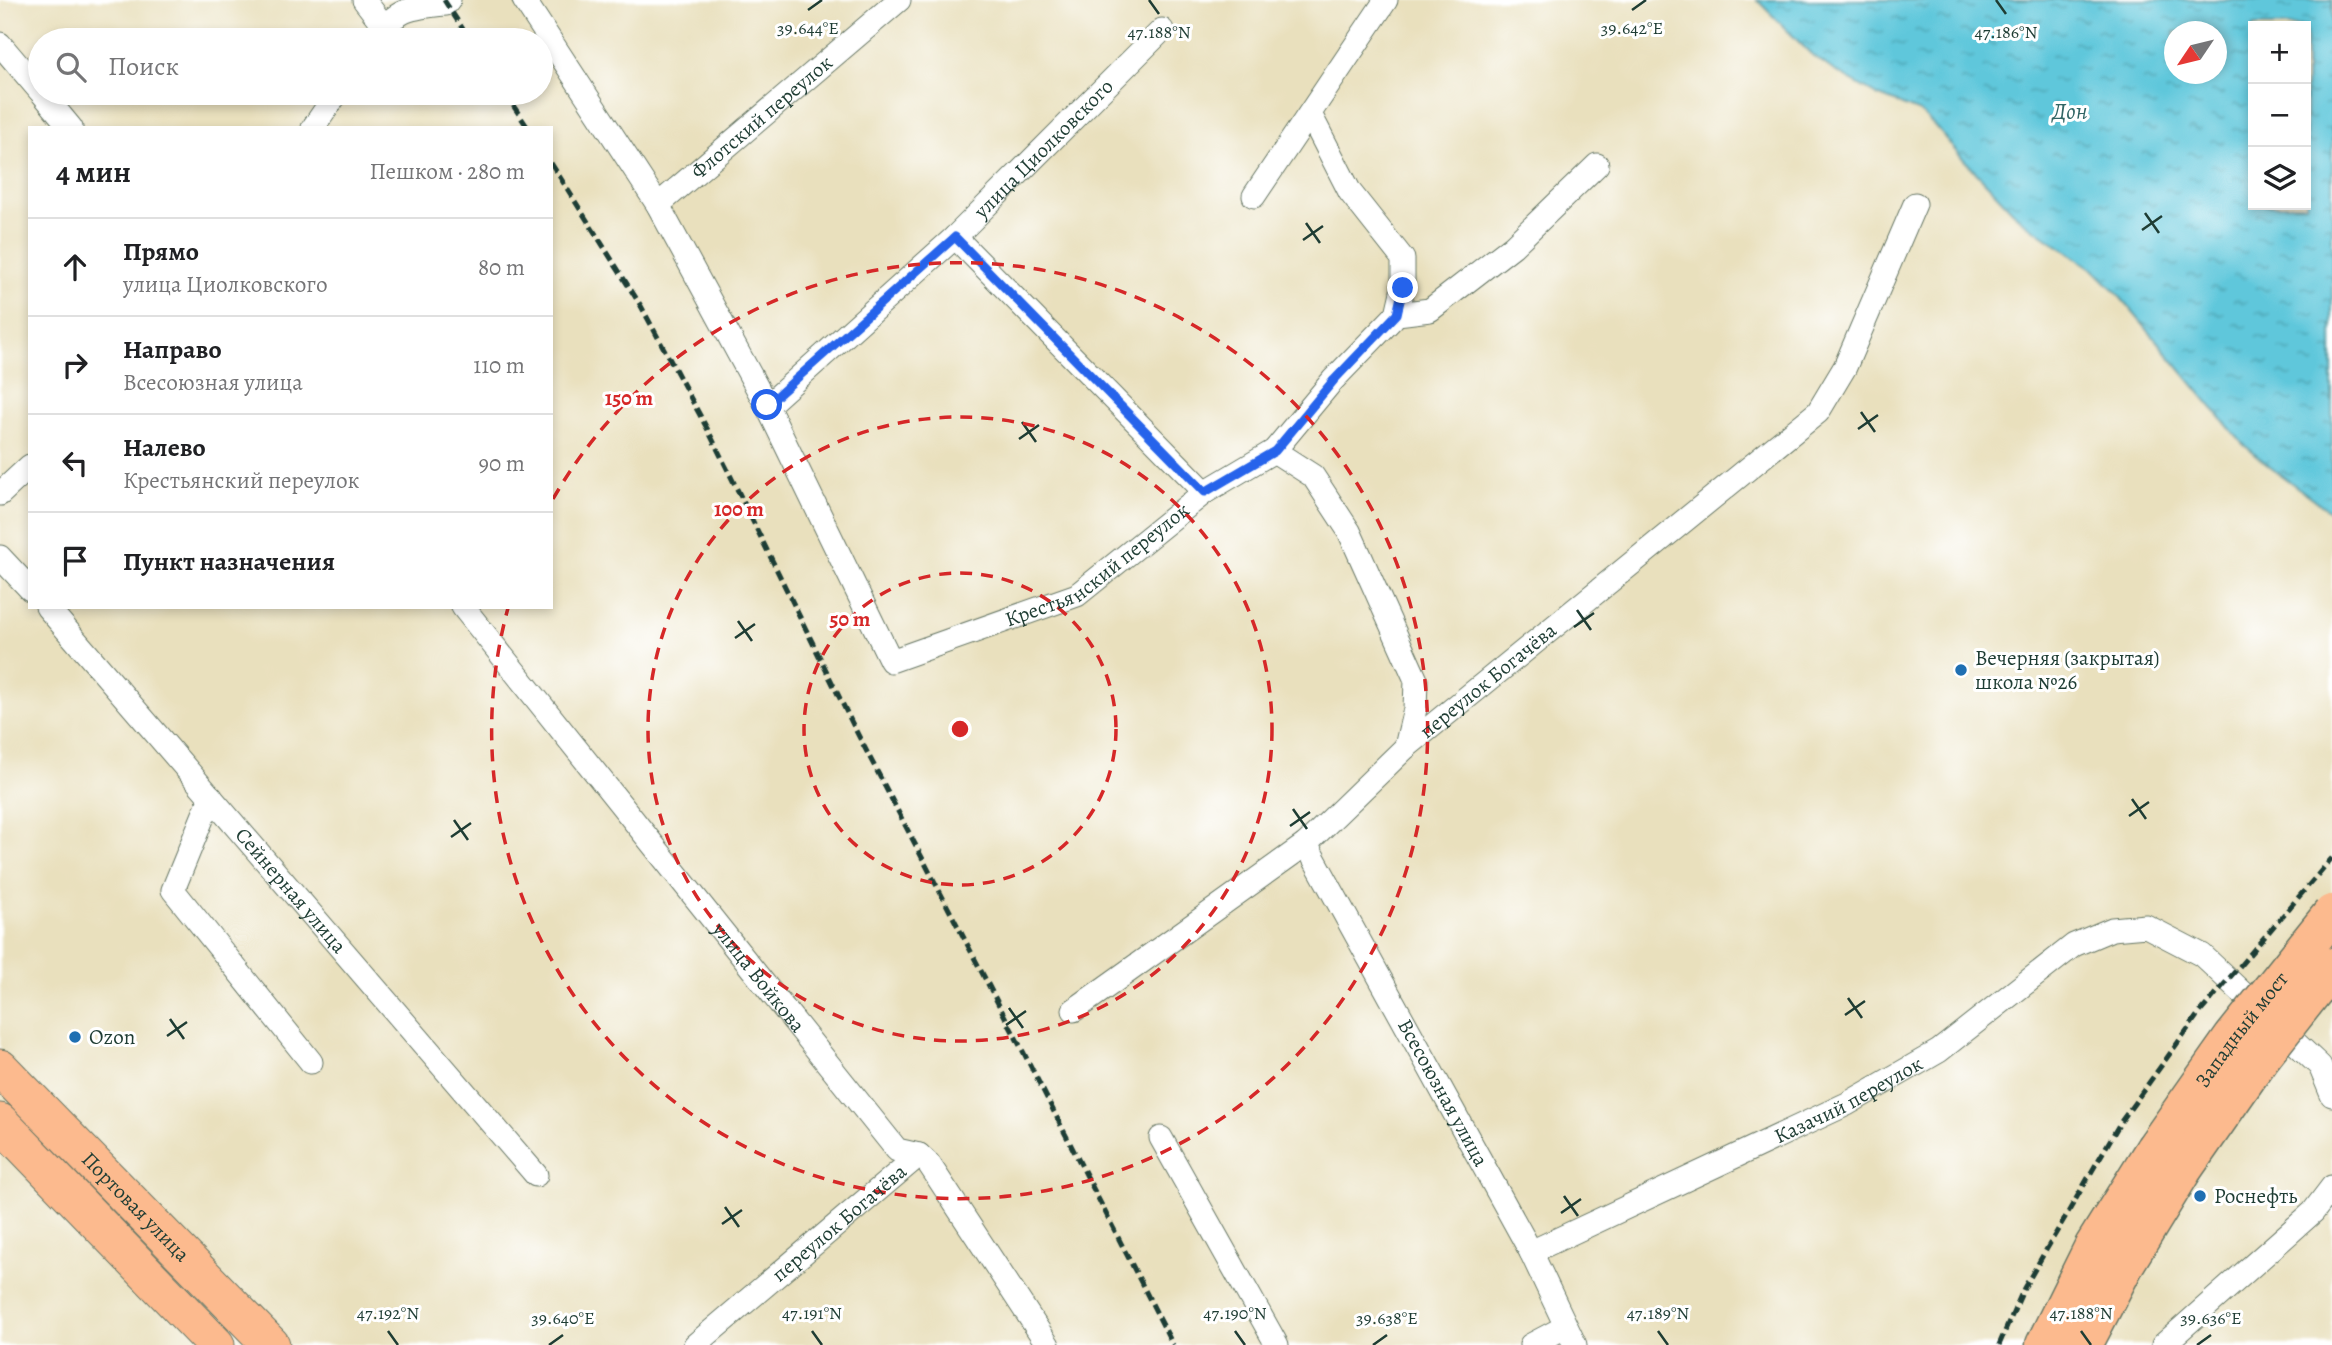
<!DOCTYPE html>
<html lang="ru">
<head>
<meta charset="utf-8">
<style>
  :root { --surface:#fff; --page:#f2f2f2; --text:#202124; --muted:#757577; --line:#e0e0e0 }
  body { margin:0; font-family:Alegreya,serif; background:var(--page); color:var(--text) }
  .controls { position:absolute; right:21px; top:21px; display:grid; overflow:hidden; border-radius:0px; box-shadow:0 4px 10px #0003 }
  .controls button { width:63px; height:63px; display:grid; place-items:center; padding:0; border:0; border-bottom:2px solid var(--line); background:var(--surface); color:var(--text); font:35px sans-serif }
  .compass { position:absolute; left:2164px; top:21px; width:63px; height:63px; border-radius:50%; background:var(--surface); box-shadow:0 4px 10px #0003; rotate:235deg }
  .stop { position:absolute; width:21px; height:21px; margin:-16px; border:5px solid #2563eb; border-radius:50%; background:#fff }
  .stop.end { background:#2563eb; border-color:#fff; box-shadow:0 2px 7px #0008 }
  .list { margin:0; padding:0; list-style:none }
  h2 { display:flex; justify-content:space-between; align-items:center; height:91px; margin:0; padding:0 28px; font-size:30px }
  h2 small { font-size:23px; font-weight:400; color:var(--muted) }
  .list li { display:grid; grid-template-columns:46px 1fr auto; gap:21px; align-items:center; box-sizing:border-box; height:98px; padding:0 28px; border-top:2px solid var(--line) }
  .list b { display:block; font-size:26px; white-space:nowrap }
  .list p { margin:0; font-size:23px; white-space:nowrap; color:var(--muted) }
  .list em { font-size:23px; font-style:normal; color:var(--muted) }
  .icon { flex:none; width:38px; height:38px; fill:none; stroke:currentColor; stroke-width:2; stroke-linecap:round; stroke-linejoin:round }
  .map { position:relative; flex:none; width:2332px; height:1345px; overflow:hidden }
  .search { position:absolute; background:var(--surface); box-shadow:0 4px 10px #0003; left:28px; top:28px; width:525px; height:77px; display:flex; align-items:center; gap:18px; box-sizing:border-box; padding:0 24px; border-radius:38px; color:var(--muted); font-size:26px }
  .panel { position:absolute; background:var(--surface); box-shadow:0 4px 10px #0003; left:28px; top:126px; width:525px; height:483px; border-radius:0px }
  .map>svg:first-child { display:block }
</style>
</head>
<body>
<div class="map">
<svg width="2332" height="1345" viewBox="0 0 2332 1345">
  <defs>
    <pattern id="water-ripples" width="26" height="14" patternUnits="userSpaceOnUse" patternTransform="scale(1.75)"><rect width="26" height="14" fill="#5fc7db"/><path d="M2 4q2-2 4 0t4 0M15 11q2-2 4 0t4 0" fill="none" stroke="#4ea3b2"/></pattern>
  </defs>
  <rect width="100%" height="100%" fill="#fff"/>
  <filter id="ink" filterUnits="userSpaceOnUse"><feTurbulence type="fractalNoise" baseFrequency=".0143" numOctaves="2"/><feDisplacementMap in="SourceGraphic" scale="14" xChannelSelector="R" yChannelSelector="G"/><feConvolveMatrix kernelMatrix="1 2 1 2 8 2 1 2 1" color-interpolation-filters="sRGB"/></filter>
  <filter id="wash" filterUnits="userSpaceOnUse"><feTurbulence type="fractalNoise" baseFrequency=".00686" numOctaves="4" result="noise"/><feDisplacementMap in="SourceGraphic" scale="28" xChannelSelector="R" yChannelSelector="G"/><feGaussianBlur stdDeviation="1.57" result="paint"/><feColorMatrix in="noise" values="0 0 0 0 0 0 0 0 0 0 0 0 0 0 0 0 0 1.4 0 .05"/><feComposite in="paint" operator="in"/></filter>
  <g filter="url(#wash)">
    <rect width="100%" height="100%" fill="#e9e0bd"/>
    <!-- water -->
    <path fill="url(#water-ripples)" stroke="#3f8288" stroke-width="2" fill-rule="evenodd" d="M1757,0h575v513l-62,-46 -28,-24 -126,-151 -22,-22 -73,-50 -68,-72 -15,-19 -18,-17 -43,-17 -44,-25 -22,-16zM2253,26h53v179h-53zM2174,32h42v42h-42z"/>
  </g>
  <g filter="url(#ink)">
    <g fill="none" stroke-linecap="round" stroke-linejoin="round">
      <defs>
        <g id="street">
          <path d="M364,0l20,26"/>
          <path id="s1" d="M524,0l134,205 109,201 124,255 186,-66 128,-103 69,-41 59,-71 64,-66 33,-4 83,-64 84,-81"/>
          <path d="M373,40c23,-31 37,-33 73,-36l3,-4"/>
          <path d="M0,44l40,47"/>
          <path d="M42,93l29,35"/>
          <path d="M1310,114l40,78 53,67v29l-6,26"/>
          <path d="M313,128l24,-35"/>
          <path d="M1254,196l132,-196"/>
          <path id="s2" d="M658,205l241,-205"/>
          <path d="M955,237l250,255"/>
          <path id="s3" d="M767,406l188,-169 207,-207"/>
          <path d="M1274,451l39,25 36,55 67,149 -1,29 -9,38"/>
          <path d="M0,494l30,-28"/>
          <path d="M0,557l30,32"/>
          <path id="s4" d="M47,607l489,568"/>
          <path id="s5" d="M463,607l434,543 22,5 10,9 119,181"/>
          <path d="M211,797l-38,93 138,172"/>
          <path id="s6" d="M1306,844l225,408 44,93"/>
          <path id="s7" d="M1074,1010l232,-166 100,-97 412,-335 27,-45 70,-163"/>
          <path d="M1161,1138l116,207"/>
          <path id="s8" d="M1531,1252l316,-148 92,-53 135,-106 38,-16 34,-3 56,29 118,111 12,29"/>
          <path id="s9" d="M695,1345l224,-190"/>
          <path d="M1531,1345l34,-18"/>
          <path d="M2163,1345l150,-133 19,-25"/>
        </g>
        <g id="primary">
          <path id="s10" d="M0,1068l271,277"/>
          <path d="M0,1122l216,223"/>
        </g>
        <path id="highway" d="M2045,1345l49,-99 60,-96
          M2083,1345l43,-83 57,-93"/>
      </defs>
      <!-- street casing -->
      <use href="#street" stroke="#667664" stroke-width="25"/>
      <!-- primary casing -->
      <use href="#primary" stroke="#667664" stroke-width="39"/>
      <!-- highway casing -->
      <use href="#highway" stroke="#667664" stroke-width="41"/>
      <!-- street -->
      <use href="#street" stroke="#fff" stroke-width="23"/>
      <!-- primary -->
      <use href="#primary" stroke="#fcba8e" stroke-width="37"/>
      <!-- highway -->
      <use href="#highway" stroke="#fcba8e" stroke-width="38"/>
      <!-- rail -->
      <path stroke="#1f3d34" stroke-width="5" stroke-dasharray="10 5" stroke-linecap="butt" d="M444,0l26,40
        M505,93l23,35
        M551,163l90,143 68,126 145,295 173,332 146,286
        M1999,1345l25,-57 96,-165 77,-107 135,-158"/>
      <defs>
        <g id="highway-bridge">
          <path id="s11" d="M2154,1150l79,-112 99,-124"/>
          <path d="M2183,1169l78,-112 71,-90"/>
        </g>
      </defs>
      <!-- highway-bridge casing -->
      <use href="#highway-bridge" stroke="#667664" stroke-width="41" stroke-linecap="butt"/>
      <!-- highway-bridge -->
      <use href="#highway-bridge" stroke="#fcba8e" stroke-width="38"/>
    </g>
  </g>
  <g fill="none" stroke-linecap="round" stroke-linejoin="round" filter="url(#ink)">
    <!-- route -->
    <path stroke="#2563eb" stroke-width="9" d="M767,405l188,-168 250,255 70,-41 59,-71 63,-66 6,-26"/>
  </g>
  <!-- ticks -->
  <path fill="none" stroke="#1f3d34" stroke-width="2.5" d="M1149,0l10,14M1996,0l10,14M808,10l14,-10M1632,10l14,-10M2145,213l14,20M1306,223l14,20M2142,230l20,-14M1303,240l20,-14M1861,412l14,20M1022,422l14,20M1858,429l20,-14M1019,439l20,-14M1577,610l14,20M738,621l14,20M1574,627l20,-14M735,638l20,-14M2132,799l14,20M1293,809l14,20M2129,816l20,-14M454,820l14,20M1290,826l20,-14M451,837l20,-14M1848,998l14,20M1009,1008l14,20M1845,1015l20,-14M170,1019l14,20M1006,1025l20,-14M167,1036l20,-14M1564,1196l14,20M725,1207l14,20M1561,1213l20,-14M722,1224l20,-14M388,1331l10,14M812,1331l10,14M1235,1331l10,14M1658,1331l10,14M2081,1331l10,14M549,1345l14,-10M1373,1345l14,-10M2197,1345l14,-10"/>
  <!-- distance rings -->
  <g fill="none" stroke="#d62828" stroke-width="3.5" stroke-dasharray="12 9">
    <circle cx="960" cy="729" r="156"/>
    <circle cx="960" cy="729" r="312"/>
    <path d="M553 499A468 468 0 1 1 508 608"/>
  </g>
  <!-- markers -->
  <g fill="#1f6fb2" stroke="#fff" stroke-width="2.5">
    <circle cx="1961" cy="670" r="7"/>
    <circle cx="75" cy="1037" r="7"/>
    <circle cx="2200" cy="1196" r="7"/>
  </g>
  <g text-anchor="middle" stroke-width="6" stroke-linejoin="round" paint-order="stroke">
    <!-- street labels -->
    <g font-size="21" fill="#1f3d34" stroke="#fff">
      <text dy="7" stroke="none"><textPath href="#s2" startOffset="136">Флотский переулок</textPath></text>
      <text dy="7" stroke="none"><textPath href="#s3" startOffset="378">улица Циолковского</textPath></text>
      <text dy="7" stroke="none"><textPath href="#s1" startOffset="987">Крестьянский переулок</textPath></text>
      <text dy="7" stroke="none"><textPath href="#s7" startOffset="530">переулок Богачёва</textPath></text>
      <text dy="7" stroke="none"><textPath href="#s4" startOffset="374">Сейнерная улица</textPath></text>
      <text dy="7" stroke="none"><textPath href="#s5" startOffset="474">улица Войкова</textPath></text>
      <text dy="7" stroke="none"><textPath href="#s11" startOffset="149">Западный мост</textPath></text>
      <text dy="7" stroke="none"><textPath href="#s6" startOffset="284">Всесоюзная улица</textPath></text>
      <text dy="7" stroke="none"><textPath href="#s8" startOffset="352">Казачий переулок</textPath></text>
      <text dy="7" stroke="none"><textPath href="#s10" startOffset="194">Портовая улица</textPath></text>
      <text dy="7" stroke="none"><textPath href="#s9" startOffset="189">переулок Богачёва</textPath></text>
    </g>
    <!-- poi labels -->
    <g font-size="21" fill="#1f3d34" stroke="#fff" text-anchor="start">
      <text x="1975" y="665">Вечерняя (закрытая)<tspan x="1975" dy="24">школа №26</tspan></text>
      <text x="89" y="1044">Ozon</text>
      <text x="2214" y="1203">Роснефть</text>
    </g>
    <!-- water labels -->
    <g font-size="23" font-style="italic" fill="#326666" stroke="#fff">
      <text x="2070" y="119">Дон</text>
    </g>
  </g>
  <g font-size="18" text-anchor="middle" fill="#1f3d34" stroke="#fff" stroke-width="6" stroke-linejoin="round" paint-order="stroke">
    <text x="1632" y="34">39.642°E</text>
    <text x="808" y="34">39.644°E</text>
    <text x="1159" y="38">47.188°N</text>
    <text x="2006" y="38">47.186°N</text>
    <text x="388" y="1319">47.192°N</text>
    <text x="812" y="1319">47.191°N</text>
    <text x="1235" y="1319">47.190°N</text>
    <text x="1658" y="1319">47.189°N</text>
    <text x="2081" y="1319">47.188°N</text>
    <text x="563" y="1324">39.640°E</text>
    <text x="1387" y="1324">39.638°E</text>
    <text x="2211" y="1324">39.636°E</text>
  </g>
  <circle cx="960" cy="729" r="10" fill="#d62828" stroke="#fff" stroke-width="3.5"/>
  <g font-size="21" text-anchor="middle" font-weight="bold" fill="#d62828" stroke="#fff" stroke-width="6" stroke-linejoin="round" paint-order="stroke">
    <text x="629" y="405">150 m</text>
    <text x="739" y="516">100 m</text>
    <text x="850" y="626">50 m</text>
  </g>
</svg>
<div class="controls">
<button>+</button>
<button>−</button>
<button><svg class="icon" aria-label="layers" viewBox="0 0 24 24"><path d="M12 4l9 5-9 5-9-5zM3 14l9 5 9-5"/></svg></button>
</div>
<svg class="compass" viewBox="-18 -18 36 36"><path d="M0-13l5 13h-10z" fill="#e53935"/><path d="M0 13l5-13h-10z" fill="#757577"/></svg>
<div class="stop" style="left:767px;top:405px"></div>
<div class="stop end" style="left:1403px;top:288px"></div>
<div class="search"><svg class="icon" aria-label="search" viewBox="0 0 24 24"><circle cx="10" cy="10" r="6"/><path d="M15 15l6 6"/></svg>Поиск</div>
<section class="panel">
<h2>4 мин<small>Пешком · 280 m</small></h2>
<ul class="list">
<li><svg class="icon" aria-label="ahead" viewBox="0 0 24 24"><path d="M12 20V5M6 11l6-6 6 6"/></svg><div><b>Прямо</b><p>улица Циолковского</p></div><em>80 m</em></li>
<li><svg class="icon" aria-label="right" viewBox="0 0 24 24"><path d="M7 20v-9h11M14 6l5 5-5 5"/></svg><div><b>Направо</b><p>Всесоюзная улица</p></div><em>110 m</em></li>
<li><svg class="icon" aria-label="left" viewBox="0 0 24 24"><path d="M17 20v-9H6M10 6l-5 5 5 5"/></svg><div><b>Налево</b><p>Крестьянский переулок</p></div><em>90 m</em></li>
<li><svg class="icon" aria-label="arrive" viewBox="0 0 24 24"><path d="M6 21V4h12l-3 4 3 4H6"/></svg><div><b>Пункт назначения</b></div></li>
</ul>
</section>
</div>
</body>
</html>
